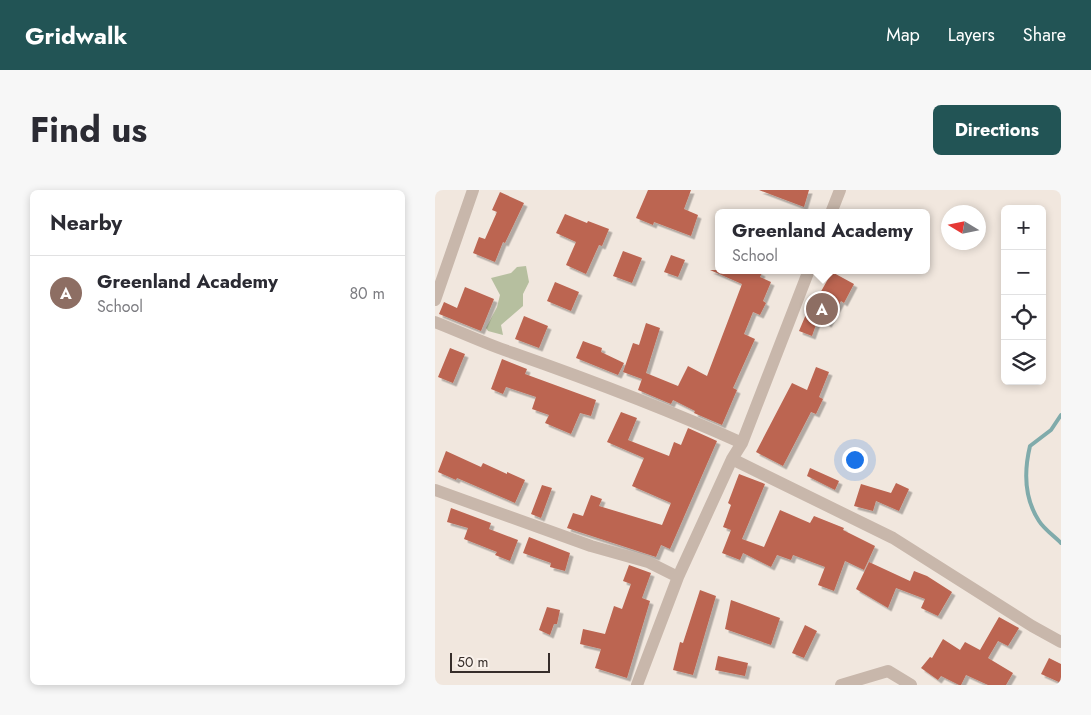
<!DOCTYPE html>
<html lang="en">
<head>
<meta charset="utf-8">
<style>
  :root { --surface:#fff; --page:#f7f7f7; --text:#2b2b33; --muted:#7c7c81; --line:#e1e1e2; --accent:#225455 }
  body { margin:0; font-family:Jost,sans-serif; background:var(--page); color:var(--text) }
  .controls { position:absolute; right:15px; top:15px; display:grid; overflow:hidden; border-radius:8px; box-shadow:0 2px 8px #0003 }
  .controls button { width:45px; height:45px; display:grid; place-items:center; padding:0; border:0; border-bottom:1px solid var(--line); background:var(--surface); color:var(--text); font:25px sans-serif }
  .compass { position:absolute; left:506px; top:15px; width:45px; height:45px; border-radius:50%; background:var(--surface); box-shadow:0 2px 8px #0003; rotate:280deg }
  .scale { position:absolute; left:15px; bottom:12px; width:100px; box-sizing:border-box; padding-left:5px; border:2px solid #362d2a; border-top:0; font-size:14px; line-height:18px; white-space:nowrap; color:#362d2a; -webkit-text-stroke:4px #f9f1eb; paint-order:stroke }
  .you { position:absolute; left:419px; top:269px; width:18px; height:18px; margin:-12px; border:4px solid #fff; border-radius:50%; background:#1a73e8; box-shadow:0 0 0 8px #1a73e833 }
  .badge { display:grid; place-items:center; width:32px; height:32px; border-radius:50%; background:var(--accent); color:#fff; font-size:16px; font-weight:700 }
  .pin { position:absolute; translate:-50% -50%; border:2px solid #fff; box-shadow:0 1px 5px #0006 }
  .popup { position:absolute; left:280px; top:19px; width:215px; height:65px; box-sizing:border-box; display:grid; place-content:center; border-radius:8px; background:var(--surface); filter:drop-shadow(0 1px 4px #0005); font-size:16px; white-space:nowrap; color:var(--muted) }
  .popup b { font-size:19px; color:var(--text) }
  .popup::after { content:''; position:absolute; left:50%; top:100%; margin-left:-10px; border:10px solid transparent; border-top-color:var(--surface) }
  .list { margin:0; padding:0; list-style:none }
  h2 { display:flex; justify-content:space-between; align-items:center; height:65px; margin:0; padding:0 20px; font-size:21px }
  h2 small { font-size:16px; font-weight:400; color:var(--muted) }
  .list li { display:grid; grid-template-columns:32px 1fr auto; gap:15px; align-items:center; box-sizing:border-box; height:75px; padding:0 20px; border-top:1px solid var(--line) }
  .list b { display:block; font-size:19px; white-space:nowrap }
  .list p { margin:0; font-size:16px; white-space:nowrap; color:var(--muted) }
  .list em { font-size:16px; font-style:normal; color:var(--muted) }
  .icon { flex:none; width:28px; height:28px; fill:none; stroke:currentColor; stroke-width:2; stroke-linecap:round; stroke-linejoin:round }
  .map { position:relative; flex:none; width:626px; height:495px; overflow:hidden; border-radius:8px }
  header { display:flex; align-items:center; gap:30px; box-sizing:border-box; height:70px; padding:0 25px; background:var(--accent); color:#fff }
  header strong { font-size:24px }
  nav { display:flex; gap:28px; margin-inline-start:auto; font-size:18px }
  .intro { display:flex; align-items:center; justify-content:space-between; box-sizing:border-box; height:120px; padding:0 30px }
  h1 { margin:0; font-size:35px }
  .button { padding:12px 22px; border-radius:8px; background:var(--accent); color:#fff; font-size:18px; font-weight:700 }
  main { display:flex; gap:30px; padding:0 30px }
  aside { flex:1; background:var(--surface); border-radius:8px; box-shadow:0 2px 8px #0003 }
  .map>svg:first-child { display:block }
</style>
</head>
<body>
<header>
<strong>Gridwalk</strong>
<nav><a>Map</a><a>Layers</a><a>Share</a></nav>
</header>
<div class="intro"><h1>Find us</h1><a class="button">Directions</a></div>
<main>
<aside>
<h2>Nearby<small></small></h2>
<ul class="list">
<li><span class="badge" style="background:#8d6e63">A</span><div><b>Greenland Academy</b><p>School</p></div><em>80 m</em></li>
</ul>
</aside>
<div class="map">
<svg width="626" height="495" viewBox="0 0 626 495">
  <defs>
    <filter id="shadow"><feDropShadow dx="3.5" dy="3.5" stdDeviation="0" flood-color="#0004"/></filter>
  </defs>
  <rect width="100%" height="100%" fill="#f1e7de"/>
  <!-- green -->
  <path fill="#b6bf9f" d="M91,76l3,16 -6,12v12l-22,19 2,10 -15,-4 -2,-3 11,-21 3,-12 -9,-17 20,-5 6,-6z"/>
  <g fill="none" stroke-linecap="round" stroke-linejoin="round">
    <!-- stream -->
    <path stroke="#80abab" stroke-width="4" d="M626,225l-10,15 -21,16c-6,25 -6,52 9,75 5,8 15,15 22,22"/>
  </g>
  <!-- building -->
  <path fill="#bc6551" filter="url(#shadow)" d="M213,0h43l-7,19 14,6 -7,21 -37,-14 -1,3 -17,-7z
    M324,0h50l-5,17z
    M65,2l24,11 -19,40 -2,-1 -8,20 -22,-9 6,-16 6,2 12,-27 -5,-2z
    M130,24l22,9 1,-2 21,8 -7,17 -3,-1 -13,29 -20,-9 10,-23 -20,-9z
    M188,61l19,7 -10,25 -19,-7z
    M236,65l14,5 -7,17 -14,-5z
    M275,80h46l6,3 -2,4 11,5 -8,19 3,2 -6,12 -7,-3 -9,22 11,5 -22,49 4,2 -15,35 -28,-12 1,-2 -22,-11 -2,4 -33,-14 4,-11 -19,-7 10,-29 6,2 7,-22 14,5 -14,45 32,13 10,-20 19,10 35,-92z
    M397,82l22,12 -10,19 -3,-2 -13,23 -10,-5 -6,17 -13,-5 16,-38 4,2z
    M120,92l24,10 -8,19 -24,-10z
    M30,97l29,12 -13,32 -42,-17 5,-12 13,6z
    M89,126l24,10 -9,22 -24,-9z
    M148,151l19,7 -1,4 23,11 -6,12 -42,-17z
    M15,158l15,6 -12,29 -15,-6z
    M67,169l25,10 -2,5 71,26 -5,16 -11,-3 -9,21 -26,-11 4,-8 -17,-6 4,-12 -30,-10 -3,7 -12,-5z
    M381,177l13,5 -10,25 4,2 -7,15 -5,-2 -28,54 -27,-14 36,-69 15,7z
    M186,222l16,6 -9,22 41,16 5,-14 7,3 7,-17 29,13 -47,108 -9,-4 -5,12 -89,-29 6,-15 10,3 8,-21 11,4 -3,7 63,19 9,-22 -39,-17 12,-28 -37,-16z
    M11,261l35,16 2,-4 24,11v-2l18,8 -10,23 -58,-25 -1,2 -18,-8z
    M375,278l29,13 -4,9 -28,-14z
    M304,284l26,10 -23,55 22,8 16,-37 30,13 4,-7 30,12 -1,2 32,16 -11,24 -19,-9 -11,30 -16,-6 7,-18 -32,-12 -2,5 -14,-5 -6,12 -28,-14 -3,7 -18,-7 9,-23 -8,-3 8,-22 -3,-2z
    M461,293l13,6 -10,22 -23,-10 -3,10 -19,-5 7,-22 30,9z
    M107,295l10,3 -11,30 -10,-4z
    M16,318l40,15 -2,6 29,11 -8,21 -15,-6 2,-3 -33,-13 4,-11 -21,-6z
    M94,347l41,16 -5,18 -15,-4 1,-4 -28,-10z
    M434,372l41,19 4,-10 13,5 25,16 -14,24 -17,-8 4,-9 -29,-11 -8,20 -32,-19z
    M194,375l22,8 -9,25 8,3 -23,77 -32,-10 6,-19 -21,-5 3,-15 22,5 9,-28 8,3 9,-25 -8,-3z
    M265,400l16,6 -23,79 -20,-5 7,-28 3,1z
    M296,410l49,18 -9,27 -46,-16z
    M112,417l13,3 -3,14h-3l-4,11 -11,-5z
    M564,427l20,11 -11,18 -10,-5 -10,17 25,15 -7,12h-18l-22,-10 -5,10h-2l-18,-9 -3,4 -17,-12 9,-11 2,1 11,-19 17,11 5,-8 15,8z
    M370,435l12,6 -13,27 -12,-5z
    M283,466l30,7 -3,13 -30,-6z
    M614,468l12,6v19l-20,-9z"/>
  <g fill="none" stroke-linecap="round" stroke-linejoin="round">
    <!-- minor -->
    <path stroke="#c8b7ab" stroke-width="12" d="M396,23l9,-23
      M0,110l38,-110
      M0,132c26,10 51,22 78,31 77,27 154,56 229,90
      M297,269l161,79 139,88 29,16
      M0,300l156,56 57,16 30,15
      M202,495l41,-108 54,-118 10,-16 67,-173
      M406,495l47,-14 23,14"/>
  </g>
</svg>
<div class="controls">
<button>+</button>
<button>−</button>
<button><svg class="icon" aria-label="locate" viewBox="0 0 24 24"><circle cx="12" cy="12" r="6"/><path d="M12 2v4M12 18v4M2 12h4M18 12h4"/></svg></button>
<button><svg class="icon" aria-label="layers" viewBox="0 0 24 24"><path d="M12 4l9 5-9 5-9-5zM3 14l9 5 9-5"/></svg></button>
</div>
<svg class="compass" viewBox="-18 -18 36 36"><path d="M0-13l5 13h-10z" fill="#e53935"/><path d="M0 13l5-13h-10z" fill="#7c7c81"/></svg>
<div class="scale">50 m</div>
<div class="you"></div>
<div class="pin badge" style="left:387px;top:119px;background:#8d6e63">A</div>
<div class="popup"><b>Greenland Academy</b>School</div>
</div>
</main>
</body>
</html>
